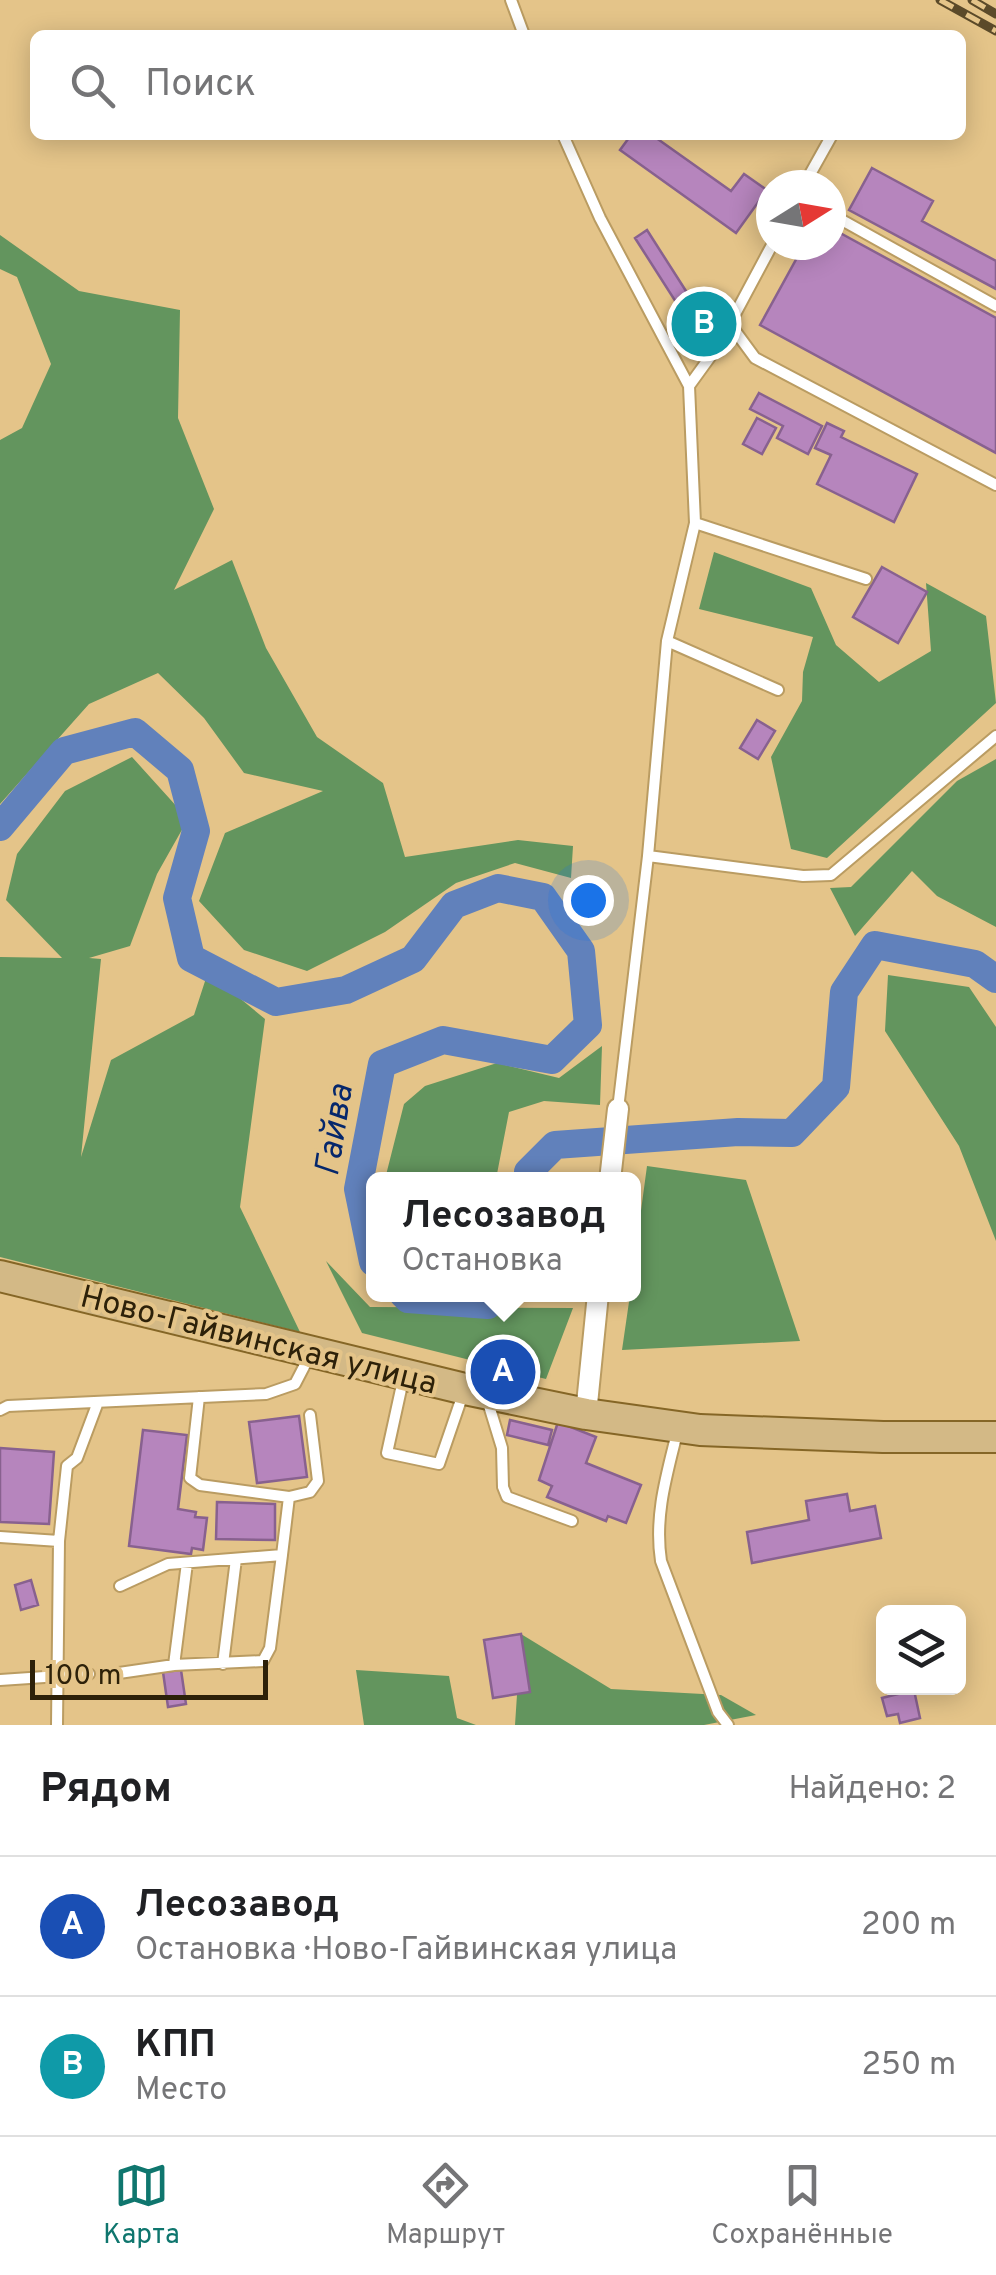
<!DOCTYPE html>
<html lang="ru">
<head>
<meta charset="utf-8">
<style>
  :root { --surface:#fff; --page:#f2f2f2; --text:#202124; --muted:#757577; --line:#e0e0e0; --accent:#0f766e }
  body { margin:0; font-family:Overpass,sans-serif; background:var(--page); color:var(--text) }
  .controls { position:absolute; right:30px; bottom:30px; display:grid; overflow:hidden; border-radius:15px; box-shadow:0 5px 25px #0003 }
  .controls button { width:90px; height:90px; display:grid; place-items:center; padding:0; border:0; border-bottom:2px solid var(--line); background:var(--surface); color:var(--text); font:50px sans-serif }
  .compass { position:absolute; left:756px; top:170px; width:90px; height:90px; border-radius:50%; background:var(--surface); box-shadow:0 5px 25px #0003; rotate:79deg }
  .scale { position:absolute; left:30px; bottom:25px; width:238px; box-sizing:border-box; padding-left:10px; border:5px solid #2d2109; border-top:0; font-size:28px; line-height:35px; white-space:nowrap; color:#2d2109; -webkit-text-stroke:8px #e4c489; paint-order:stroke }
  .you { position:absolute; left:588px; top:900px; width:35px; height:35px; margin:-25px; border:8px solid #fff; border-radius:50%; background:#1a73e8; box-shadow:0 0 0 15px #1a73e833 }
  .badge { display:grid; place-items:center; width:65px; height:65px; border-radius:50%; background:var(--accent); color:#fff; font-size:32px; font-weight:700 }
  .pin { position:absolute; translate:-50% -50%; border:5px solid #fff; box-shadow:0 2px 10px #0006 }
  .popup { position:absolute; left:366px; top:1172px; width:275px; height:130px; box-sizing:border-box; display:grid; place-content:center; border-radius:15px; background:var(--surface); filter:drop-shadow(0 2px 8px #0005); font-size:32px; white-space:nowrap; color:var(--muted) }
  .popup b { font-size:38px; color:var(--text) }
  .popup::after { content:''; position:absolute; left:50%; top:100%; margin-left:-20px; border:20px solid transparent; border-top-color:var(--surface) }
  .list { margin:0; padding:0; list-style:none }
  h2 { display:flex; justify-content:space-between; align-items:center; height:130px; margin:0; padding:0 40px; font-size:42px }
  h2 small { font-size:32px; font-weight:400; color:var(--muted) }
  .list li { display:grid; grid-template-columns:65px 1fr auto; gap:30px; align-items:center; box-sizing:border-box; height:140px; padding:0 40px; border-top:2px solid var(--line) }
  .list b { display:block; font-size:38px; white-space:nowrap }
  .list p { margin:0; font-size:32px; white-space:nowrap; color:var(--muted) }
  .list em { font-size:32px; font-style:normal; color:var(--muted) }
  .icon { flex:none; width:55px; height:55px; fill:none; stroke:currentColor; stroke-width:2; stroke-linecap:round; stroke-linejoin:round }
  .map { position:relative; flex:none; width:996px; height:1725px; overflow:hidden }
  .search { position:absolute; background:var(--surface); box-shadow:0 5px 25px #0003; left:30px; right:30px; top:30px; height:110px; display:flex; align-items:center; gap:25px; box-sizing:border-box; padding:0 35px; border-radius:15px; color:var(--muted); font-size:38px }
  .sheet { height:410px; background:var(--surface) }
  nav { display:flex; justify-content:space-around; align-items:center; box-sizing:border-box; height:140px; border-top:2px solid var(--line); background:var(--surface); font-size:28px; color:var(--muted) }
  nav a { display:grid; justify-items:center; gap:5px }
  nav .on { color:var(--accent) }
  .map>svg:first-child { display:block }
</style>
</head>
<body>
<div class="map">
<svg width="996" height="1725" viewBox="0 0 996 1725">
  <rect width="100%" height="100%" fill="#e4c489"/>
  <!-- forest -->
  <path fill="#63955e" d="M0,235l79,56 101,19 -2,108 36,91 -40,81 58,-30 34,88 51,89 66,46 22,74 113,-17 55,6 -2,32 -56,-15 -59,20 -71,49 -78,39 -63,-21 -45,-49 26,-68 98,-42 -79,-18 -40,-55 -46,-45 -69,31 -89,100v-364l22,-12 29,-64 -34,-87 -17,-8z
    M714,552l97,36 25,57 43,37 52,-31 -5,-68 60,33 10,87 -169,155 -36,-9 -20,-92 31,-56 1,-29 10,-35 -114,-28z
    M132,757l56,62 -31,55 -27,72 -41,12 12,1 -20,198 30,-97 83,-45 14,-43 57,47 -25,188 60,125 -300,-75v-300l62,1 -56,-58 11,-46 48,-63z
    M996,759v168l-59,-31 -25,-25 -57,65 -25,-48 21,-1 106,-106z
    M888,975l81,12 27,40v214l-37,-95 -74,-115z
    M602,1046l-2,59 -56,-4 -35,11 -13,67h-111l19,-75 21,-18 72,-23 62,15z
    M647,1166l99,14 54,161 -178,9 8,-55 3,-1v-24z
    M326,1261l44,46 203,1 -27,71 -184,-46z
    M521,1634l90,55 110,6 35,20 -52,10h-189z
    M356,1670l93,6 8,42 19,7h-112z"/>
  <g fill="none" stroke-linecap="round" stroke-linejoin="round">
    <!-- river -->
    <path stroke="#6181bb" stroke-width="28" d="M0,827l64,-76 71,-19 45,38 16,61 -19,67 14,60 85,44 70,-12 67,-31 41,-54 44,-17 45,9 38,54 7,74 -36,35 -109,-20 -61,24 -24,125 15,73
      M529,1180l-1,-8 27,-27 183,-13 54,1 44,-46 8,-95 31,-47 100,19 21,15
      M403,1294l5,5 80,6 13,-11"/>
  </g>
  <!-- building -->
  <path fill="#b685bd" stroke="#88618f" stroke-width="2.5" d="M631,135h21l79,56 13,-17 23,16 -31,43 -116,-83z
    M872,168l61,33 -11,20 74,40v28l-147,-79z
    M831,228l165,90v135l-236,-128 44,-80h27z
    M647,230l46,72 -12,8 -46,-72z
    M695,308l25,14 -6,22 -28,-16z
    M759,393l63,33 -14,28 -31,-16 6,-12 -33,-17z
    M757,418l19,10 -14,26 -19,-10z
    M827,423l17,8 -3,6 76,37 -23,48 -77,-38 14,-29 -16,-7z
    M882,567l45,25 -29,51 -45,-26z
    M757,720l18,11 -17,28 -18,-11z
    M299,1416l8,61 -50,6 -8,-61z
    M510,1420l42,10 -4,15 -41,-10z
    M558,1422l38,15 -10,26 55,22 -15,38 -18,-7 -2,5 -59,-24 5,-11 -13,-6z
    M143,1430l44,5 -9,74 18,3 -1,5 12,1 -4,32 -11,-2 -1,6 -62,-8z
    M0,1448l54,4 -5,72 -49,-2z
    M847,1494l3,17 25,-5 6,32 -129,25 -5,-31 62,-12 -3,-19z
    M217,1502l58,2v36l-59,-1z
    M31,1580l7,25 -17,5 -6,-25z
    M521,1634l9,58 -37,6 -9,-58z
    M181,1670l5,34 -18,3 -5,-35z
    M914,1690l6,28 -20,5 -2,-9 -11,2 -5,-18z"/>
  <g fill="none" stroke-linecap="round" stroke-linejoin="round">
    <defs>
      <path id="lane" d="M511,0l13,35
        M563,135l37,83 89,168 6,137 -28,118 -19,215 -30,253
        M804,185l28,-50
        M831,214l165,92
        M730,324l25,34 241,127
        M689,386l29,-40 54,-101
        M695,523l171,56
        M667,641l111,49
        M648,856l155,20 28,-1 165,-139
        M403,1380l-16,73 52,11 24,-70
        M487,1399l15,49 1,39 4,10 65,24
        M0,1410l8,-4 258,-12 29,-10 14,-27
        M678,1429c-11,45 -24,86 -17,132l57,151 10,13
        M289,1497l21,-5 8,-11 -8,-66
        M0,1537l59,4
        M120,1586l48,-22 114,-9 7,-58 -89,-12 -10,-7 9,-81
        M223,1664l13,-105
        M174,1665l13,-102
        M119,1673l55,-8 89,-4 7,-13 12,-93
        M0,1680l89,-6
        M57,1725l2,-184 8,-75 10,-8 21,-56"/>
      <path id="street" d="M610,1180l8,-71
        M586,1414l12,-120"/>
      <path id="primary" d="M0,1276l465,113 121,25 114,16 183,7h113"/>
    </defs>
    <!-- lane casing -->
    <use href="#lane" stroke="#ba9c62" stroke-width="14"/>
    <!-- street casing -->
    <use href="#street" stroke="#ba9c62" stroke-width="24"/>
    <!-- primary casing -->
    <use href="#primary" stroke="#856626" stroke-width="34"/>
    <!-- lane -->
    <use href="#lane" stroke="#fff" stroke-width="10"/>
    <!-- street -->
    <use href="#street" stroke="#fff" stroke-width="20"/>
    <!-- primary -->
    <use href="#primary" stroke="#d3b986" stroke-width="30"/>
    <defs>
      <path id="rail" d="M940,0l56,31
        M972,0l24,14"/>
    </defs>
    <!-- rail casing -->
    <use href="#rail" stroke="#5b4a29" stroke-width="9"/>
    <!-- rail -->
    <use href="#rail" stroke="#e4c489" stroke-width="5" stroke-dasharray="15" stroke-linecap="butt"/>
  </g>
  <g text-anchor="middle" stroke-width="8" stroke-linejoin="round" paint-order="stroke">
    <!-- street labels -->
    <g font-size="32" fill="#2d2109" stroke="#e4c489">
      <text transform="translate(259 1339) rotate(14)" y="11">Ново-Гайвинская улица</text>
    </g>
    <!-- water labels -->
    <g font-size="35" font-style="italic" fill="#05276c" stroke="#e4c489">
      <text transform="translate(333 1130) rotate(-81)" y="12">Гайва</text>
    </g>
  </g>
</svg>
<div class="controls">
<button><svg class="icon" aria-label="layers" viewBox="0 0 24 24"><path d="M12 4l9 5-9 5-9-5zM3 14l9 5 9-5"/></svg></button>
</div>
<svg class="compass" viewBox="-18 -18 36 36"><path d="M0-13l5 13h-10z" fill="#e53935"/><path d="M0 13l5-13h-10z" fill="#757577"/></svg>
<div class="scale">100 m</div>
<div class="you"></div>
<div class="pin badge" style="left:503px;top:1372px;background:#1a4fb4">A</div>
<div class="popup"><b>Лесозавод</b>Остановка</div>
<div class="pin badge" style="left:704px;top:324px;background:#0f9aa8">B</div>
<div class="search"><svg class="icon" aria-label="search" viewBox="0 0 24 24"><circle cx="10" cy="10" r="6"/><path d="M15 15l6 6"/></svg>Поиск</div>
</div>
<section class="sheet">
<h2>Рядом<small>Найдено: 2</small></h2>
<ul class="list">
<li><span class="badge" style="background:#1a4fb4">A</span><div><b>Лесозавод</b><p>Остановка · Ново-Гайвинская улица</p></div><em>200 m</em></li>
<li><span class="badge" style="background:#0f9aa8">B</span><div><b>КПП</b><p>Место</p></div><em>250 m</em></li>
</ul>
</section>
<nav>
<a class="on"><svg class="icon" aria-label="map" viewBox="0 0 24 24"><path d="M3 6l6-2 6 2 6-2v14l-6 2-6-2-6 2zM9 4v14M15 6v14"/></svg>Карта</a>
<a><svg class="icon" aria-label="directions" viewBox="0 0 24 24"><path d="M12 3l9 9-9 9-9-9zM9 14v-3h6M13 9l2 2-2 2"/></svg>Маршрут</a>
<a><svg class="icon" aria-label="saved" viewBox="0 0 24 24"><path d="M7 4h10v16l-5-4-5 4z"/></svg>Сохранённые</a>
</nav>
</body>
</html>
